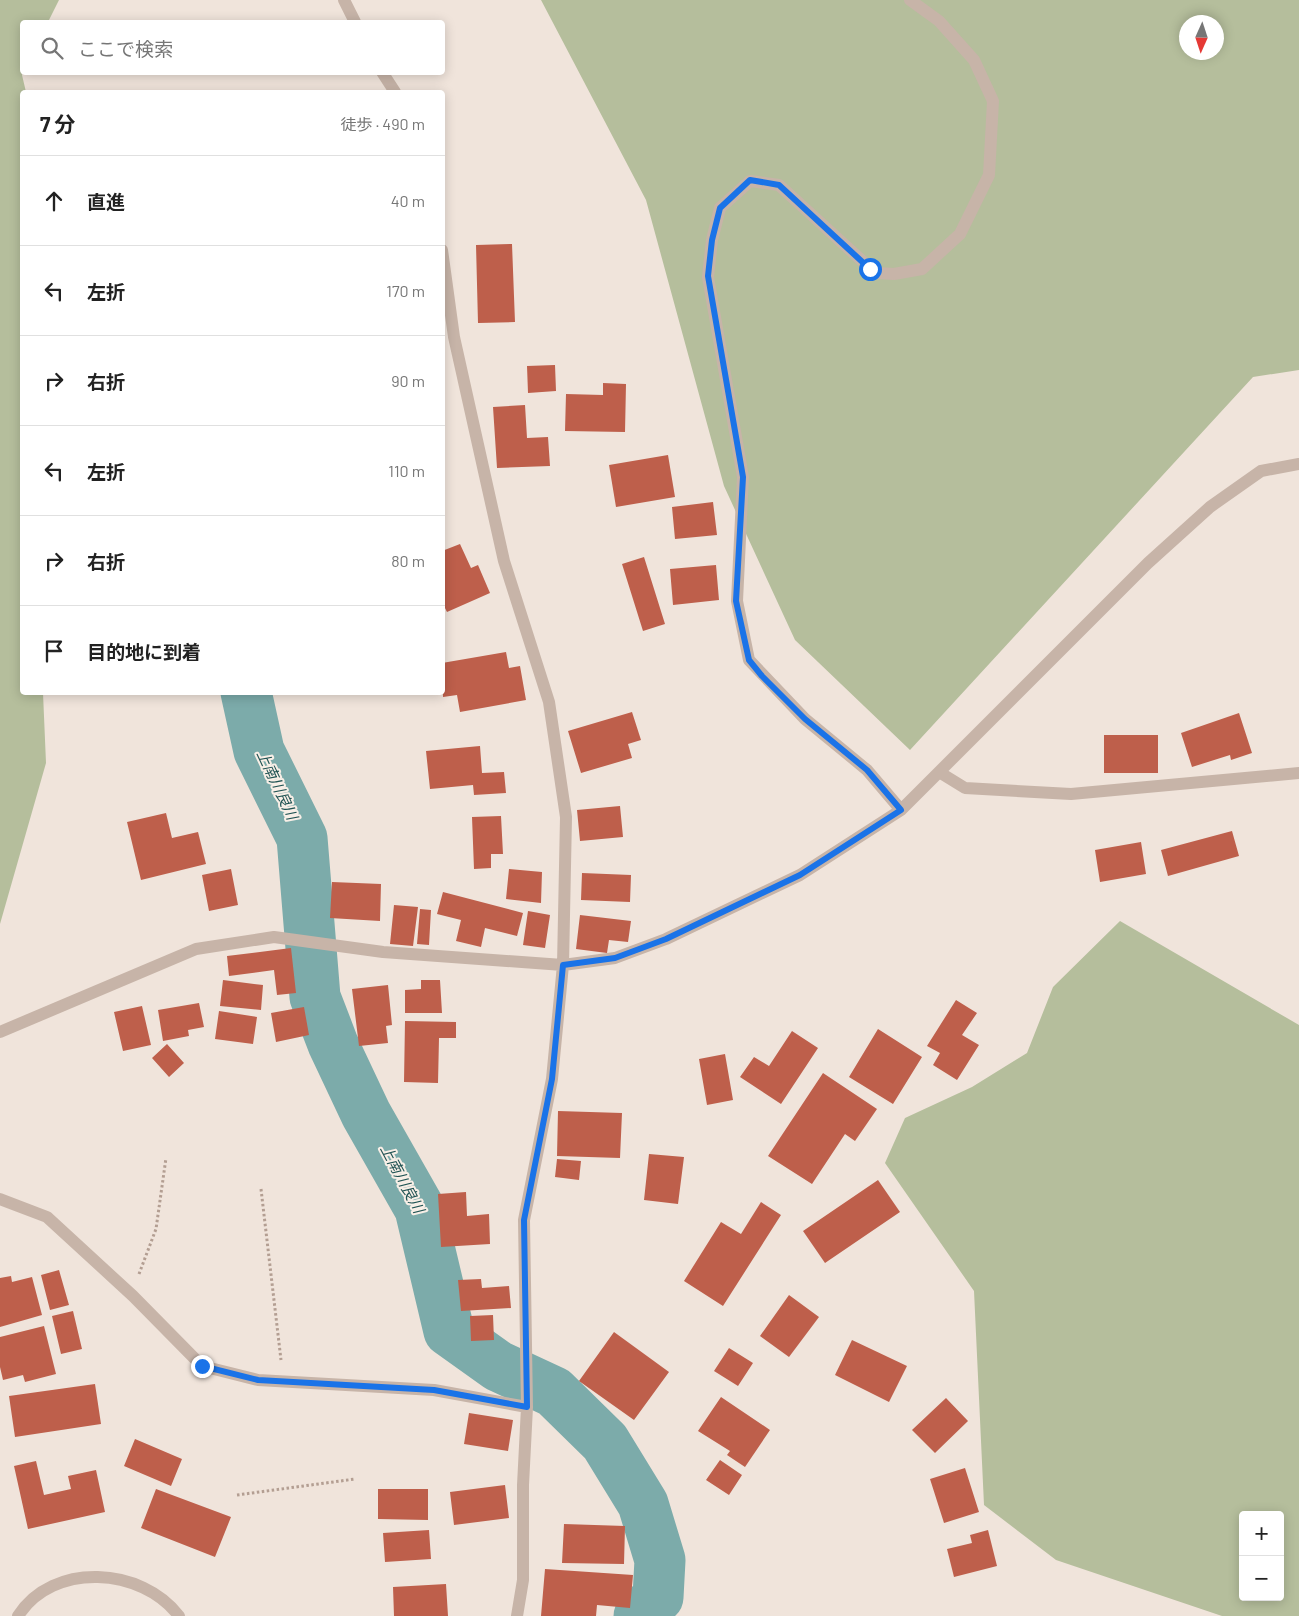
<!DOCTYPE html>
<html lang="ja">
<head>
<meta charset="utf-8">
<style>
  :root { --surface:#fff; --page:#f6f6f6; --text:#222; --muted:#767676; --line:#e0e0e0 }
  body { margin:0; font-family:Barlow,"Noto Sans JP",sans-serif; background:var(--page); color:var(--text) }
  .controls { position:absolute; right:15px; bottom:15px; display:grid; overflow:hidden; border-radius:5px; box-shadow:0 2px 12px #0003 }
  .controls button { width:45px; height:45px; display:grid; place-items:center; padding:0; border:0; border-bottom:1px solid var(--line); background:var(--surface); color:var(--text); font:25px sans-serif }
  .compass { position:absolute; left:1179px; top:15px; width:45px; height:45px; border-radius:50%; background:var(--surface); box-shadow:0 2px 12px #0003; rotate:183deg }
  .stop { position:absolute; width:15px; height:15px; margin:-11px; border:4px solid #1a73e8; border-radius:50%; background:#fff }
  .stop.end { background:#1a73e8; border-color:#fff; box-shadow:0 1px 5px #0008 }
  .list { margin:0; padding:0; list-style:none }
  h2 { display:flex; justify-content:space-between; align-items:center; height:65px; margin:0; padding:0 20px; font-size:21px }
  h2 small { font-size:16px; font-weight:400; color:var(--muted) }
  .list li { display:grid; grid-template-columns:32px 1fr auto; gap:15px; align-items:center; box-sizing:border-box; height:90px; padding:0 20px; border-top:1px solid var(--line) }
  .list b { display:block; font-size:19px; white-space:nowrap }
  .list em { font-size:16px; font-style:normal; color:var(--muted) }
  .icon { flex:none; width:28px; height:28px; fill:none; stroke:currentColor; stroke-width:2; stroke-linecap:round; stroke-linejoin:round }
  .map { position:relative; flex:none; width:1299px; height:1616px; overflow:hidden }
  .search { position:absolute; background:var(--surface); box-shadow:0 2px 12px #0003; left:20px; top:20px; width:425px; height:55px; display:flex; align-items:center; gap:12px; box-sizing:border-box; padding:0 18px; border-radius:5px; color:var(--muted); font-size:19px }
  .panel { position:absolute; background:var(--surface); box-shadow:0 2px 12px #0003; left:20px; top:90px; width:425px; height:605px; border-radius:5px }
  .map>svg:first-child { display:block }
</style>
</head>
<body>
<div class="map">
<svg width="1299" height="1616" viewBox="0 0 1299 1616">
  <rect width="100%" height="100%" fill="#f0e4db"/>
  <!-- green -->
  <path fill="#b5be9c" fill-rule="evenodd" d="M0,0h59l-11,22h-26v53l4,17h-4v600l21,1 3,70 -46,161z
    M541,0h758v370l-46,7 -343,373 -115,-110 -71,-154 -78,-286zM1186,22h30v30h-30z
    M1120,921l179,104v591h-77l-166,-56 -72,-55 -10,-214 -89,-128 20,-45 67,-31 55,-34 26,-66zM1243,1515h37v82h-37z"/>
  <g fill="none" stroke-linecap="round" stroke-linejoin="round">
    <!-- river -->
    <path stroke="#7cabaa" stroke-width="51" d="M246,692l13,59 43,87 13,159 18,47 33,70 54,95 29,122 49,35 56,26 51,50 38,62 17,56 -2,37 -19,19"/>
  </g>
  <!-- building -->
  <path fill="#be5f4b" d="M512,244l3,78 -37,1 -2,-78z
    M555,365l1,26 -28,2 -1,-27z
    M603,383l23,1 -1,48 -60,-1 1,-37 37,1z
    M525,405l2,33 21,-1 2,29 -53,2 -4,-61z
    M668,455l7,42 -59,10 -7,-42z
    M713,502l4,33 -42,4 -3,-32z
    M460,544l11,24 7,-3 12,28 -43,19 -5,-10v-51z
    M644,557l21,67 -22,7 -21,-67z
    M716,565l3,35 -46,5 -3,-36z
    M506,652l3,16 11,-2 6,34 -66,12 -3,-17 -14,2 -1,-34z
    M632,712l9,28 -13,4 4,14 -51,15 -13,-42z
    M1239,713l13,40 -21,7 -1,-5 -38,12 -11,-34z
    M1104,735h54v38h-54z
    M480,746l2,27 22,-1 2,21 -32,2 -1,-10 -43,4 -4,-38z
    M620,806l3,31 -43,4 -3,-31z
    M166,813l6,25 26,-6 8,32 -65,16 -14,-58z
    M501,816l2,38h-12v14l-17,1 -2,-52z
    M1232,831l7,25 -71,20 -7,-26z
    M1141,842l5,32 -46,8 -5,-32z
    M231,869l7,36 -29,6 -7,-36z
    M509,869l33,3 -1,31 -35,-4z
    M582,873l49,2 -1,27 -49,-2z
    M332,882l49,2 -1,37 -50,-3z
    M443,892l80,21 -6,23 -32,-8 -4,19 -25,-6 5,-21 -24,-6z
    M394,905l24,2 -5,39 -23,-2z
    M420,909l11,1 -2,35 -12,-1z
    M528,911l22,4 -5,33 -22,-3z
    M580,915l51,6 -3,21 -19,-2 -2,13 -31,-4z
    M291,948l5,45 -19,2 -3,-25 -45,6 -2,-20z
    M223,980l40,5 -2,25 -41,-4z
    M421,980h19l2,33h-37v-23l16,-1z
    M388,985l4,40 -6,1 2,17 -29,3 -7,-57z
    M956,1000l21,13 -15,22 17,10 -22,35 -24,-15 7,-12 -13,-7z
    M199,1003l5,24 -16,3 1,6 -26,5 -5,-31z
    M142,1006l9,39 -28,6 -9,-39z
    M304,1007l5,28 -33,7 -5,-29z
    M219,1011l38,6 -4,27 -38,-5z
    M405,1021l51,1v16h-17l-1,45 -34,-1z
    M878,1029l44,28 -29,47 -44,-27z
    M792,1031l26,17 -37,56 -41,-27 14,-20 15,9z
    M167,1044l17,19 -15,14 -17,-19z
    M725,1054l8,46 -26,5 -8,-46z
    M823,1073l54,36 -22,32 -10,-7 -33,50 -44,-28z
    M558,1111l64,2 -2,45 -63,-2z
    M649,1154l35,3 -6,47 -34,-4z
    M557,1159l24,2 -2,19 -24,-3z
    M878,1180l22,32 -75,51 -22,-32z
    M466,1192l1,24 22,-2 1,30 -49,3 -3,-53z
    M761,1202l20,13 -58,91 -39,-25 37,-59 20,12z
    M59,1270l10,35 -19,5 -9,-35z
    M11,1276l1,6 20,-5 10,38 -42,12v-49z
    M481,1279l1,9 27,-2 2,22 -50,3 -3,-31z
    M789,1295l30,22 -30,40 -29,-21z
    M73,1311l9,38 -21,5 -9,-38z
    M493,1315l1,25 -23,1 -1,-25z
    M44,1326l12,48 -31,8 -2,-7 -20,5 -3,-13v-30z
    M614,1332l55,40 -35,48 -55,-39z
    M852,1340l55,26 -18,36 -54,-27z
    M729,1348l24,15 -15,23 -24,-15z
    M95,1384l6,40 -86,13 -6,-41z
    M721,1397l49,33 -25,37 -18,-12 3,-4 -32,-20z
    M946,1398l22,23 -33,32 -23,-23z
    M469,1413l44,7 -5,31 -44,-7z
    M135,1439l47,20 -11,27 -47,-20z
    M720,1460l22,15 -13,20 -23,-15z
    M36,1461l8,34 27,-6 -3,-13 28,-6 9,42 -77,17 -14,-63z
    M965,1468l14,44 -35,11 -14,-44z
    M505,1485l4,33 -55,7 -4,-33z
    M156,1489l75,28 -16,40 -74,-29z
    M378,1489h50v31l-50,-1z
    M564,1524l61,2 -1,38 -62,-1z
    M429,1530l2,29 -46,3 -2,-29z
    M988,1530l9,36 -43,11 -7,-28 25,-6 -2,-8z
    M545,1569l88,6 -3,33 -33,-3 -1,11h-55z
    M446,1584l2,32h-54l-1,-29z"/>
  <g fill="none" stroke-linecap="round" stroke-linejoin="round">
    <!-- path -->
    <path stroke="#b39e92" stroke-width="3" stroke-dasharray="2.5 2.5" stroke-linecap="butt" d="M261,1189l20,171
      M139,1274l17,-45 10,-71
      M237,1495l118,-16"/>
    <!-- minor -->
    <path stroke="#c7b4a8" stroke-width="12" d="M344,0l11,22
      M382,72l13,20
      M442,250l12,87 50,224 45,141 17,115 -3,148 -11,114 -28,141 3,187 -4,78v95l-6,36
      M939,772l26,16 106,6 228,-21
      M901,810l-34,-40 -62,-51 -56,-59 -12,-59 6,-124 -35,-200 4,-37 8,-32 30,-27 29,4 92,84 7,4 16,1 28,-5 38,-35 29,-59 4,-74 -19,-41 -35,-39 -29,-21
      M0,1032l196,-83 78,-12 109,15 180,13 52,-7 51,-19 134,-64 101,-65 247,-247 62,-56 51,-36 38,-7
      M0,1199l47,18 86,79 69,70 56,14 176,10 93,17
      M18,1616c35,-55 124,-49 161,0"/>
  </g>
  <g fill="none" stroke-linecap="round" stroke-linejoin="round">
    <!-- route -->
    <path stroke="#1a73e8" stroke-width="6" d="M202,1366l56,14 176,10 93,17 -3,-187 28,-141 11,-114 52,-7 51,-19 134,-64 101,-65 -34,-40 -62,-51 -43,-43 -13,-16 -13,-59 7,-124 -35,-201 4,-36 8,-32 30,-28 29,5 91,84"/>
  </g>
  <g text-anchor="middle" stroke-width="4" stroke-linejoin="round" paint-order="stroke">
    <!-- water labels -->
    <g font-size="15" font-style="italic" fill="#205353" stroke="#f8efe7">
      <text transform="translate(277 785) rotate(65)" y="5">上南川良川</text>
      <text transform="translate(402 1179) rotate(62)" y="5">上南川良川</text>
    </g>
  </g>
</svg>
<div class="controls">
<button>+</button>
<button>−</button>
</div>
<svg class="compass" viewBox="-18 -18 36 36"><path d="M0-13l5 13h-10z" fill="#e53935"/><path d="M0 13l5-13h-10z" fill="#767676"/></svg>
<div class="stop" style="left:870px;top:269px"></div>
<div class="stop end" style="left:202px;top:1366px"></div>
<div class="search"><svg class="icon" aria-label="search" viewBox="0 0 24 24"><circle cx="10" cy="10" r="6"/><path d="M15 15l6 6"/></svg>ここで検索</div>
<section class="panel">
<h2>7 分<small>徒歩 · 490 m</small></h2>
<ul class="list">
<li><svg class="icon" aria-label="ahead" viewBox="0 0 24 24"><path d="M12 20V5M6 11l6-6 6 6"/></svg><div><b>直進</b></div><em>40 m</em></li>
<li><svg class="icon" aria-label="left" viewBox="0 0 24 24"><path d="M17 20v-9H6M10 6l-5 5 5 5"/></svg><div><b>左折</b></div><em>170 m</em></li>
<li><svg class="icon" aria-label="right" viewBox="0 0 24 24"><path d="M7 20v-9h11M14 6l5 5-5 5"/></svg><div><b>右折</b></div><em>90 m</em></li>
<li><svg class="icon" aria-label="left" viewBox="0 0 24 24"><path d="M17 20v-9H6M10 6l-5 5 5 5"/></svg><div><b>左折</b></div><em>110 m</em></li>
<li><svg class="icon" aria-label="right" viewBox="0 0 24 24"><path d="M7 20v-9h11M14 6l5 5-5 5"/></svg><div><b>右折</b></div><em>80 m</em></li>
<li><svg class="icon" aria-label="arrive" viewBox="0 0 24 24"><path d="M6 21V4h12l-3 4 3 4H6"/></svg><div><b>目的地に到着</b></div></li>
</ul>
</section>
</div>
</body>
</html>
